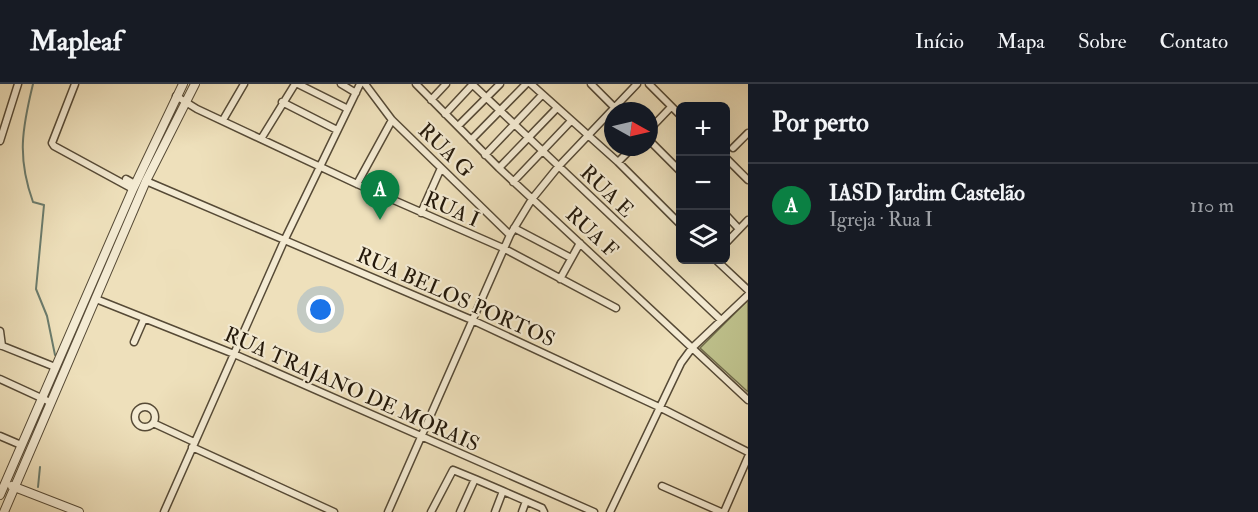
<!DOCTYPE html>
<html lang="pt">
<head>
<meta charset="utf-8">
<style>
  :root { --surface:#171b24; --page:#242831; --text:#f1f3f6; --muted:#9ea1a6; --line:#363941; --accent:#0b8043 }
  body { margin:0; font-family:"IM FELL Double Pica",serif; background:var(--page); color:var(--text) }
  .controls { position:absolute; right:18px; top:18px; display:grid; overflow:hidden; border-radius:9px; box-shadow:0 6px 24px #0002 }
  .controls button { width:54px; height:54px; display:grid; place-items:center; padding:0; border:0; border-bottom:2px solid var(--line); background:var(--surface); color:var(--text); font:30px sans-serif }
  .compass { position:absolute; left:604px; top:18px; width:54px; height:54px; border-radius:50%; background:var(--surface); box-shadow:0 6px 24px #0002; rotate:98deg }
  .you { position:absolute; left:321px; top:226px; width:21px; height:21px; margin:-15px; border:4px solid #fff; border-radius:50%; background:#1a73e8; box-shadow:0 0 0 9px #1a73e833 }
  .badge { display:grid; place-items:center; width:39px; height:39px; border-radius:50%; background:var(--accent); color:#fff; font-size:20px; font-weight:700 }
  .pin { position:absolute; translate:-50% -50px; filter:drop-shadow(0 2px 3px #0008) }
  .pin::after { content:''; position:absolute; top:32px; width:21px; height:18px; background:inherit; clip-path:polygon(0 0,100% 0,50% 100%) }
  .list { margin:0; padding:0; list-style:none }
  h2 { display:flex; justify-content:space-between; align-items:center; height:78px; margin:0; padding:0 24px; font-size:26px }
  h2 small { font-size:20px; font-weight:400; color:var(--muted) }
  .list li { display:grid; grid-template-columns:39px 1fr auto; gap:18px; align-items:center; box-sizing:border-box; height:84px; padding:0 24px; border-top:2px solid var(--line) }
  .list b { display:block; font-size:22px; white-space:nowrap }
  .list p { margin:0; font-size:20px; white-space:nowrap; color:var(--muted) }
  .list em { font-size:20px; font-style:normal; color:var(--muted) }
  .icon { flex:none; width:33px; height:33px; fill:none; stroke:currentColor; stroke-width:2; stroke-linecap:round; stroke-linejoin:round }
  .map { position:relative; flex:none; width:748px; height:428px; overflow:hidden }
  header { display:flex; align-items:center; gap:36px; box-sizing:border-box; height:84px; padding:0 30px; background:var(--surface); border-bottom:2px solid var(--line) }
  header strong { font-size:28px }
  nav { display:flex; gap:33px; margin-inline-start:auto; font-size:21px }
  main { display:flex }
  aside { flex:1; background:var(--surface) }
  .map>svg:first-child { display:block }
</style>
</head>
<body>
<header>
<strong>Mapleaf</strong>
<nav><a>Início</a><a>Mapa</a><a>Sobre</a><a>Contato</a></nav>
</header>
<main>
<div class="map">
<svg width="748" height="428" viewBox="0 0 748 428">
  <rect width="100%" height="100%" fill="#eee0bb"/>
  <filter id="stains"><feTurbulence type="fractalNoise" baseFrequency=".00333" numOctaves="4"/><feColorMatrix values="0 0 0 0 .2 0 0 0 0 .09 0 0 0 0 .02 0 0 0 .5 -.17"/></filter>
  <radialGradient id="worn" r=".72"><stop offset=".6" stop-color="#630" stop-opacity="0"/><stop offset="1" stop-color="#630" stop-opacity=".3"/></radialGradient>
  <!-- green -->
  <path fill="#bec18c" stroke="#706c4b" stroke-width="1.5" d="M748,216v92l-48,-44z"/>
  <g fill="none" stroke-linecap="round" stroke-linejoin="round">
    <!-- stream -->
    <path stroke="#6a7b6c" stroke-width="2" d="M33,0c-11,45 -16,74 0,118l11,3 -8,84 11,27 8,39
      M38,403l2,-20"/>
    <defs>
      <path id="minor" d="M75,0l-23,59 2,3 79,43
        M298,0l50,25
        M341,0l15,9
        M365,0l27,36 118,115
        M416,0l83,84 249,232
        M472,0l249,236
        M531,0l87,78 62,62
        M591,0l23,23
        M649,0l31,31
        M176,12l21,13 160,75 146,64 113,60
        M431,16l15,-16
        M282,18l55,28
        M445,30l28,-30
        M223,36l21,-36
        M458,42l42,-42
        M649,46l22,-23
        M261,55l34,-55
        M471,56l55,-56
        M649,56l31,31
        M0,57l18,-57
        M733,64l15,-15
        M485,71l57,-60
        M726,74l22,22
        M618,78l15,-15
        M499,84l57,-59
        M126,95l9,5
        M146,97l326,139 187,87 89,45
        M513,98l57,-60
        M357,100l35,-64
        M421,129l20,-45
        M726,131l13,14
        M514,144l57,30
        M726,159l22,-23
        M716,176l32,30
        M560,195l20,-36
        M96,215l138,55 360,158
        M0,247l2,15
        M134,258l10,-23
        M0,261l55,22
        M0,295l50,23
        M135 333a10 10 0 1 1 20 0a10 10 0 1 1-20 0Z
        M153,339l41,19
        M0,352l21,9
        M192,363l142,65
        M662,402l59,26
        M503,407l39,17 2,4
        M164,428l120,-271 76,-157
        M388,428l122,-277 22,-36 26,-32 79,-83
        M431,428l22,-42 22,9
        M460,428l15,-33 28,12 -8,21
        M522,428l4,-11
        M610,428l71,-149 11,-15 56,-53
        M724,428l24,-55"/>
      <path id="tertiary" d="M12,402l67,26
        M0,411l133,-306 50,-105
        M4,428l142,-331 49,-97"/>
    </defs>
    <!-- minor casing -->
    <use href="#minor" stroke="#564a36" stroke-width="9"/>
    <!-- tertiary casing -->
    <use href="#tertiary" stroke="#564a36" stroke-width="10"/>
    <!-- minor -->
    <use href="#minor" stroke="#f4ebd3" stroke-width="6"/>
    <!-- tertiary -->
    <use href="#tertiary" stroke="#f4ebd3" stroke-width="8"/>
  </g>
  <g text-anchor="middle" stroke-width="4.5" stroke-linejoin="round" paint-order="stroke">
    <!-- street labels -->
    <g font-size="21" fill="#23180a" stroke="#f4ebd3">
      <text transform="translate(446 66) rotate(44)" y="7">RUA G</text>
      <text transform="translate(607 107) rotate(44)" y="7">RUA E</text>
      <text transform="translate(452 125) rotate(24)" y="7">RUA I</text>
      <text transform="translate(592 148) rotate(43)" y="7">RUA F</text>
      <text transform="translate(456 213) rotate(24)" y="7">RUA BELOS PORTOS</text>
      <text transform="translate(352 305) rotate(24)" y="7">RUA TRAJANO DE MORAIS</text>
    </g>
  </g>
  <rect width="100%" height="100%" filter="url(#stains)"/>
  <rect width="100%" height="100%" fill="url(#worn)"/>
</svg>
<div class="controls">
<button>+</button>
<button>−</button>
<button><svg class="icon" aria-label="layers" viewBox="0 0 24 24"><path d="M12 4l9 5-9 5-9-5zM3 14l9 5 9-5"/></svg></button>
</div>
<svg class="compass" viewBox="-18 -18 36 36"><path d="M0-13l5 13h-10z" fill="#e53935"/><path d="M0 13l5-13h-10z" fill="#9ea1a6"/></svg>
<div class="you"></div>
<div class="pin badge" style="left:380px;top:136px">A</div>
</div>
<aside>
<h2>Por perto<small></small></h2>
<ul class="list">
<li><span class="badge">A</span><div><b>IASD Jardim Castelão</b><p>Igreja · Rua I</p></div><em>110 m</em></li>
</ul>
</aside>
</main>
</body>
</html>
